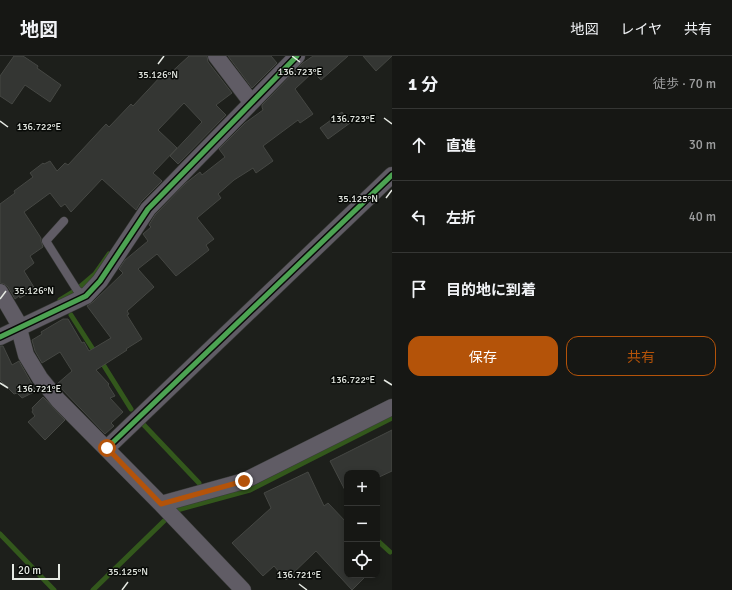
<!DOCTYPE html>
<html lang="ja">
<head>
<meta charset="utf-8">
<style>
  :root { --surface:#161714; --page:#1f201d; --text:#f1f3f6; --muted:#9e9fa0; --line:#353634; --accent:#b45309 }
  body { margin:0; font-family:Signika,"Noto Sans JP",sans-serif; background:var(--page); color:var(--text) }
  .controls { position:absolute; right:12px; bottom:12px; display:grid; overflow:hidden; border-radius:8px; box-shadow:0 2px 6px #0003 }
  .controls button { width:36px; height:36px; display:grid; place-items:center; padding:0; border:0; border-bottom:1px solid var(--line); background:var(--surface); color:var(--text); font:20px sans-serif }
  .scale { position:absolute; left:12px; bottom:10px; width:48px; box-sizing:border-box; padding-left:4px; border:2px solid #e6eae4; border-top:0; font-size:11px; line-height:14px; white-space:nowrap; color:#e6eae4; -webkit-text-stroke:3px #080a07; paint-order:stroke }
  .stop { position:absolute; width:12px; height:12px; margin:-9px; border:3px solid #b45309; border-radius:50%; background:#fff }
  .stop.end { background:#b45309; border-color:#fff; box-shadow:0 1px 4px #0008 }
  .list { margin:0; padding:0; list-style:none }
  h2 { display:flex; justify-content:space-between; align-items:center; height:52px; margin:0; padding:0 16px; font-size:17px }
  h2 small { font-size:13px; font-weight:400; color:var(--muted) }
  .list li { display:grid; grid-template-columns:26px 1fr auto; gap:12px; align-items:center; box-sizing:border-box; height:72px; padding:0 16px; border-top:1px solid var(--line) }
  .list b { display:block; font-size:15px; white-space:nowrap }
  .list em { font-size:13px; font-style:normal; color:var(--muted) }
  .actions { display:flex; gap:8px; padding:12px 16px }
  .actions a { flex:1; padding:9px 0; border:1px solid var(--accent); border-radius:12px; text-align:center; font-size:14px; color:var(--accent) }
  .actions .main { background:var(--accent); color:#fff }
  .icon { flex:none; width:22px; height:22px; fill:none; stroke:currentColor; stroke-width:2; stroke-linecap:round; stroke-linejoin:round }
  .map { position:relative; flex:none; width:392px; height:534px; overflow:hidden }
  header { display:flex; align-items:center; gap:24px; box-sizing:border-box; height:56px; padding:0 20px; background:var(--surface); border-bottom:1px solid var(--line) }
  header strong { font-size:19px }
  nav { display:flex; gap:22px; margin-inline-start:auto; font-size:14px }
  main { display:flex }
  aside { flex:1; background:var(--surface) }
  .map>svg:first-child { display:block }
</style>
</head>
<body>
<header>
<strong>地図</strong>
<nav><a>地図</a><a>レイヤ</a><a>共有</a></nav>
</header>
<main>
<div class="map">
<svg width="392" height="534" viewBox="0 0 392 534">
  <rect width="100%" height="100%" fill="#1d1f1b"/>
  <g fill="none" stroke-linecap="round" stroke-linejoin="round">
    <!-- stream -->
    <path stroke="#33581c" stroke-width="5" d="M81,230l14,-12 14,-20
      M60,244l13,-8
      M71,259l25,39
      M101,305l30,48
      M142,367l57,60
      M177,454l73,-20 142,-72
      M0,478l54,56
      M377,484l13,12
      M93,534l72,-70"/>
  </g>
  <!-- building -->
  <path fill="#343633" stroke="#454743" d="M14,0h9l15,10 -1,2 24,17 -11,17 -25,-17 -13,19 -12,-8v-20z
    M189,0h18l1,6 24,31 -16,12 10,10 -48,49 -8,-8 32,-34 -18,-19 -26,27 19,18 -24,25 9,8 -21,21 -5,8 -34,-31 -31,33 -6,-8 -4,3 -11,-14 -26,19 17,26v3l2,6 -13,9 4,7 -10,8 11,18 -15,9 -1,-2 -4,3 -7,-12 -4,-3 -4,-1v-79l15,-11 -1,-2 19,-14 -3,-4 13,-10 1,1 6,-3 7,10 8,-8 3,2 38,-41 3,3 22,-23 2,2 29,-31 3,3z
    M228,0h43l6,7 -25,25z
    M313,0h35l-27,24 -8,-8 -18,17 18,25 -13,9 -2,-3 -35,26 10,15 -17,12 -3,-5 -19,12 -16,14 3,4 -24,20 17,21 -8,6 3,5 -33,26 -19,-22 -19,15 16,18 -27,24 2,3 -2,1 15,24 -16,10 1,1 -31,20 13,14 -1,1 7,11 -5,2 13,14 -12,11 3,3 -9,8 -48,-50 15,-13 -12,-19 -18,11 -7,-12 -3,-11 10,-6 -1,-2 22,-13h5l14,24 2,-1 5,9 22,-13 -24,-32 6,-4 30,-29 -4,-4 6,-9 23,-19 -5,-7 8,-7 -2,-2 6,-10 31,-32 14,-11 2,3 23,-18 -6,-8 26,-26 18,-13 -1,-3v-2l41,-42z
    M363,0h29l-16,15z
    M342,56l8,11 -22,16 -8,-11z
    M0,290h3l9,19 7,-4 17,30 -14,7 -5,-5 -3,1 -14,-14z
    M43,341l22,23 -20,20 -17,-18 7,-6 -3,-4 1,-2 -1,-2z
    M392,374v41l-15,7v-5h-30v21l-17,-33z
    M308,416l16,34 4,-3 19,20v52h20l-15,15 -36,-39 -30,29 -12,-14 -11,10 -31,-33 39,-35 -7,-15z"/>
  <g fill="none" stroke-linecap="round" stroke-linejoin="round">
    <defs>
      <path id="lane" d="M64,165l-18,20 31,49 9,6"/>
      <path id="street" d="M216,0l35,46
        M0,236l17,29 9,34 14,23 18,22 103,104 82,86
        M0,281l86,-41 14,-15 48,-72 149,-153
        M107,392l285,-273
        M161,448l83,-23 148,-74"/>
    </defs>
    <!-- lane casing -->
    <use href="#lane" stroke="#393b38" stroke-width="9"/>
    <!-- street casing -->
    <use href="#street" stroke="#393b38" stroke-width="17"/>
    <!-- lane -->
    <use href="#lane" stroke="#605c65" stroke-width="8"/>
    <!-- street -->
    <use href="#street" stroke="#605c65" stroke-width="16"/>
    <defs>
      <path id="cycleway" d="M0,281l86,-41 14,-15 48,-72 149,-153
        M107,392l285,-273"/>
    </defs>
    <!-- cycleway casing -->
    <use href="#cycleway" stroke="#080a07" stroke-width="8"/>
    <!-- cycleway -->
    <use href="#cycleway" stroke="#4ca352" stroke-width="5"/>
  </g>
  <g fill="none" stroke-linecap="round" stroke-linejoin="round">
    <!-- route -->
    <path stroke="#b45309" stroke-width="5" d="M107,392l54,56 83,-23"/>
  </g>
  <!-- ticks -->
  <path fill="none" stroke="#e6eae4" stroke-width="1.5" d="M292,0l8,6M158,8l6,-8M384,62l8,6M0,65l8,6M386,142l6,-8M0,243l6,-8M384,324l8,5M0,327l8,5M299,528l8,6M122,534l6,-8"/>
  <g font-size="10" text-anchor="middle" fill="#e6eae4" stroke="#080a07" stroke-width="3" stroke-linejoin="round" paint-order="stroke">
    <text x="300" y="19">136.723°E</text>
    <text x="158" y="22">35.126°N</text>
    <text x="353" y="66">136.723°E</text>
    <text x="39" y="74">136.722°E</text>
    <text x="358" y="146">35.125°N</text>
    <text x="34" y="238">35.126°N</text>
    <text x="353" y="327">136.722°E</text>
    <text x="39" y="336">136.721°E</text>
    <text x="128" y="519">35.125°N</text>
    <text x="299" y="522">136.721°E</text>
  </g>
</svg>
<div class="controls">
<button>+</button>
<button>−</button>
<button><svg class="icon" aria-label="locate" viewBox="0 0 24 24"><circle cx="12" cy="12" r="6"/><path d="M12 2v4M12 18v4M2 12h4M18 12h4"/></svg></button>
</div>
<div class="scale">20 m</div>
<div class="stop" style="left:107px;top:392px"></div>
<div class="stop end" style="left:244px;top:425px"></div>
</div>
<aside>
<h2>1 分<small>徒歩 · 70 m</small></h2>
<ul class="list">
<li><svg class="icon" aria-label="ahead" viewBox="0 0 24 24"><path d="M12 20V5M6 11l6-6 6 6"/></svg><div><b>直進</b></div><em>30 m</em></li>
<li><svg class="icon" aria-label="left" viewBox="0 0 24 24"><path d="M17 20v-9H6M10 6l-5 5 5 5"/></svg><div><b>左折</b></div><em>40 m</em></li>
<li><svg class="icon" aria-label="arrive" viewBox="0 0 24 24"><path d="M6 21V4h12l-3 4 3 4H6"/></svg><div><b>目的地に到着</b></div></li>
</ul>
<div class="actions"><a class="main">保存</a><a>共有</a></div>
</aside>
</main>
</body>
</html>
